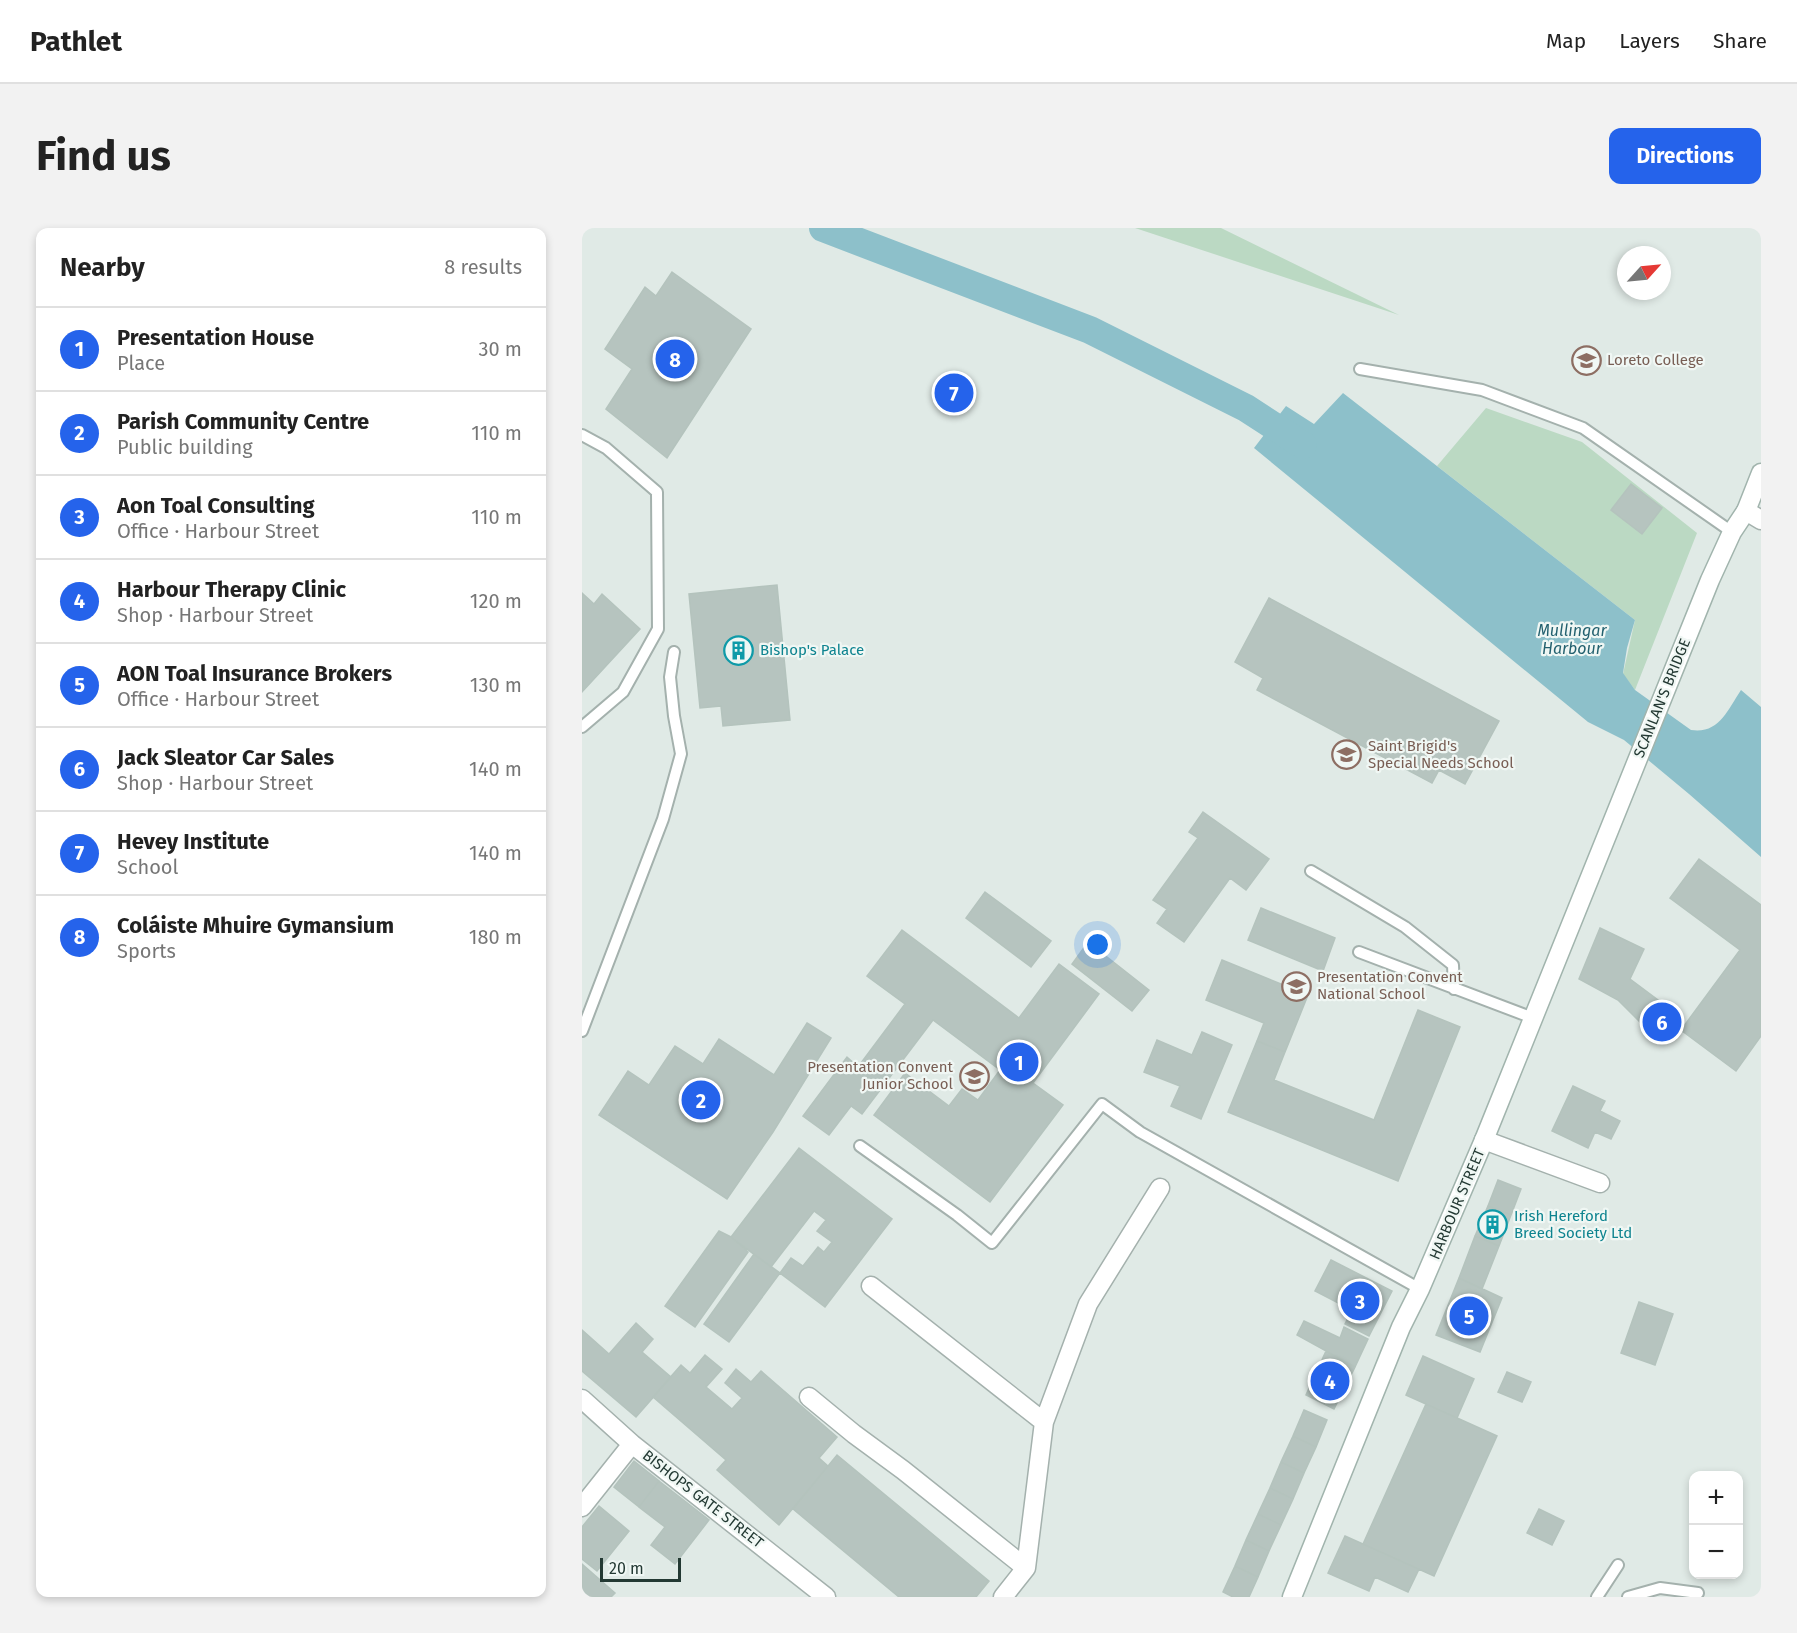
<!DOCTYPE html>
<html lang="en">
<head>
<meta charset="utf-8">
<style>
  :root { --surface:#fff; --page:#f2f2f2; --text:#222; --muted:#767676; --line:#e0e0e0; --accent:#2563eb }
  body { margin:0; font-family:"Fira Sans",sans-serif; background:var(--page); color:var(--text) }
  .controls { position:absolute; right:18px; bottom:18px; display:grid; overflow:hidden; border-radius:12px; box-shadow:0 3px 9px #0003 }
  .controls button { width:54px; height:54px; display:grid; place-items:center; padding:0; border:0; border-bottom:2px solid var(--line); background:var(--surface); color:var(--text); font:30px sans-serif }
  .compass { position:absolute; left:1035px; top:18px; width:54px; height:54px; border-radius:50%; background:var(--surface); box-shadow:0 3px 9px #0003; rotate:63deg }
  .scale { position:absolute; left:18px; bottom:15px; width:81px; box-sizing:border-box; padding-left:6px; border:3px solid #233933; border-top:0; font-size:16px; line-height:21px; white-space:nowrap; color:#233933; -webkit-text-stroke:4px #f0f7f4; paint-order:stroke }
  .you { position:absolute; left:516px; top:717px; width:21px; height:21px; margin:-15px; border:4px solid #fff; border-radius:50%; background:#1a73e8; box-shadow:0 0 0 9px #1a73e833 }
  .badge { display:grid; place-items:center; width:39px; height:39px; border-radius:50%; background:var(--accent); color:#fff; font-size:20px; font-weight:700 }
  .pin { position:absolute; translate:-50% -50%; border:3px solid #fff; box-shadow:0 2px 6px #0006 }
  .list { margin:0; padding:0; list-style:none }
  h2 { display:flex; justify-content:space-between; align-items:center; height:78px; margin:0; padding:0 24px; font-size:26px }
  h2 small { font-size:20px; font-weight:400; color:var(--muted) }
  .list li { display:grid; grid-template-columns:39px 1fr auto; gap:18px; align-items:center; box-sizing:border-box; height:84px; padding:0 24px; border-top:2px solid var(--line) }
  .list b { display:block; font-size:22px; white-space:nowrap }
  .list p { margin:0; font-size:20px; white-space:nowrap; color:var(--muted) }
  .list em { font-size:20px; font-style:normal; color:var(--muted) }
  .map { position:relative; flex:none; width:1179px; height:1369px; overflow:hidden; border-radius:12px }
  header { display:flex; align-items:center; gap:36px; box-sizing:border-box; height:84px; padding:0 30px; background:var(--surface); border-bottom:2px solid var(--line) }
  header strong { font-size:28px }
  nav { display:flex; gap:33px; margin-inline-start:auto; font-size:21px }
  .intro { display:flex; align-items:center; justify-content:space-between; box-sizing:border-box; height:144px; padding:0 36px }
  h1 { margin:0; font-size:42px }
  .button { padding:15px 27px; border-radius:12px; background:var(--accent); color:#fff; font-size:21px; font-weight:700 }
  main { display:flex; gap:36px; padding:0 36px }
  aside { flex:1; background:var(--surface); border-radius:12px; box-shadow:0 3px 9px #0003 }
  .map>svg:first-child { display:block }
</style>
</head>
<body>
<header>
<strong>Pathlet</strong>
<nav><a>Map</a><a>Layers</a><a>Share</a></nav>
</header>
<div class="intro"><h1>Find us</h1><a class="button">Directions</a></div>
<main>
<aside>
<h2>Nearby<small>8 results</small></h2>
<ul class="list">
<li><span class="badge">1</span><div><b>Presentation House</b><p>Place</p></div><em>30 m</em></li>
<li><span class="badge">2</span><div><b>Parish Community Centre</b><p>Public building</p></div><em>110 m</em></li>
<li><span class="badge">3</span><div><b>Aon Toal Consulting</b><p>Office · Harbour Street</p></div><em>110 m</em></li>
<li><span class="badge">4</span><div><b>Harbour Therapy Clinic</b><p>Shop · Harbour Street</p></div><em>120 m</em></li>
<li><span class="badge">5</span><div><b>AON Toal Insurance Brokers</b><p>Office · Harbour Street</p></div><em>130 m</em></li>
<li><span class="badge">6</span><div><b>Jack Sleator Car Sales</b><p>Shop · Harbour Street</p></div><em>140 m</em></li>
<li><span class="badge">7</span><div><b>Hevey Institute</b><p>School</p></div><em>140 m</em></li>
<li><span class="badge">8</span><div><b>Coláiste Mhuire Gymansium</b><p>Sports</p></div><em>180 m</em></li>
</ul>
</aside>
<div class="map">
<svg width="1179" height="1369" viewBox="0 0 1179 1369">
  <rect width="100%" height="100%" fill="#e0eae6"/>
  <!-- green -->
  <path fill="#bbd9c3" d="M553,0h86l178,87z
    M904,180l96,34 115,91 -62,157 -12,-16 12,-54 -198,-154z"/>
  <!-- water -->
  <path fill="#8dc0ca" d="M761,165l292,227 -8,28 -4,25 12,17 56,40c28,4 36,-19 50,-40l20,17v150l-72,-63 -65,-54 -36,-18 -334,-274 32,-42 28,18z"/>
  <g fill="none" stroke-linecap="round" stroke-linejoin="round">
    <!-- canal -->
    <path stroke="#8dc0ca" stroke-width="28" d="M241,0l267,102 156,78 57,37"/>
  </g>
  <!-- building -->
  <path fill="#b6c4bf" stroke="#b4c3bd" stroke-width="1.5" d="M90,44l79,57 -84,129 -61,-49 26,-40 -27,-20 40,-62 11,9z
    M1049,256l31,24 -20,26 -31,-24z
    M195,357l13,135 -67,6 -2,-20 -21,2 -11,-114z
    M0,365l12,11 8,-10 38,35 -58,63z
    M687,370l230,123 -34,63 -26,-14 -7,13 -175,-93 6,-12 -28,-16z
    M621,584l66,47 -23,31 -16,-12 -46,64 -27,-19 10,-14 -14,-9 45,-62 -9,-6z
    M1117,631l62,46v131l-25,35 -55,-41 59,-80 -70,-52z
    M403,664l66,49 -20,26 -65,-49z
    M679,680l74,30 -12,33 -75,-31z
    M1018,700l44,21 -14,30 40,30 -18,25 -34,-34 -39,-21z
    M320,702l117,88 40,-54 40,30 -66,89 30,22 -73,97 -116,-87 31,-42 44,33 13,-17 16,11 22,-30 -67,-50 -71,94 -11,-8 -22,29 -26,-19 44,-59 11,10 47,-63 -38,-28z
    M506,714l61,48 -17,21 -60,-47z
    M640,732l86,35 -23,57 -28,-11 7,-18 -58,-23z
    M836,782l42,17 -62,154 -170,-69 29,-71 28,11 -11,28 100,40z
    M225,795l24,15 -58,94 -46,67 -128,-84 29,-44 21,14 26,-39 28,18 16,-25 55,36z
    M620,804l30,13 -31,74 -30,-13 9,-20 -36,-14 13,-32 35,15z
    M991,858l32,15 -5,10 20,10 -9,18 -16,-7 -7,16 -36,-17z
    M217,920l93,71 -67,88 -45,-34 11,-15 12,8 15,-19 6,5 8,-10 -15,-11 9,-11 -12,-9 -43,56 -40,-30z
    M916,952l23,9 -10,26 -23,-9z
    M906,978l23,9 -12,31 -24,-10z
    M137,1003l12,6 17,15 -53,75 -30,-21z
    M893,1008l24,10 -17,43 -23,-11z
    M172,1026l26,19 -51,69 -25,-18z
    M749,1032l61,31 -23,45 -24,-12 7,-14 -37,-19z
    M877,1050l43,20 -22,54 -44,-17z
    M1057,1074l34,12 -18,51 -34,-12z
    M722,1093l36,17 4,-11 24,12 -13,28 -58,-32z
    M54,1095l17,16 -11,13 29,25 -35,40 -54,-46v-41l27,24z
    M744,1123l29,16 -21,42 -28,-14z
    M123,1127l17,14 -16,18 26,22 10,-11 -17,-15 11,-14 15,13 10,-11 76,66 -18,21 9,8 -49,59 -62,-55 9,-10 -73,-63 28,-32 9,8z
    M841,1128l51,23 -17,39 -51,-23z
    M925,1144l24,10 -9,20 -24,-10z
    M844,1176l71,32 -63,140 -71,-32z
    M722,1182l23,10 -11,27 -23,-11z
    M711,1208l23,11 -12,26 -23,-11z
    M255,1227l152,126 -13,16h-77l-106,-88z
    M52,1233l25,20 -20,26 -25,-20z
    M699,1234l23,11 -11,26 -23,-11z
    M77,1253l50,39 -34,44 -24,-19 14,-18 -26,-20z
    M688,1260l23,11 -12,26 -23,-11z
    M17,1278l30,25 -32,40 -15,-12v-32z
    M957,1281l25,12 -12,24 -25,-12z
    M676,1286l23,11 -12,26 -23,-11z
    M763,1308l74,33 -11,23 -33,-15 -6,14 -41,-18z
    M664,1312l23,11 -11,26 -23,-11z
    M0,1336l33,29 -4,4h-29z
    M653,1338l23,11 -9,20h-16l-10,-5z"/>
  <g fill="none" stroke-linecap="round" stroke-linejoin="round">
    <defs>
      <path id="lane" d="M778,141l122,21 101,38 149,104
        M0,207l24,13 51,44 1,137 -35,63 -41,35
        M729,643l94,56 48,38 1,24
        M777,724l174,66
        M0,803l81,-212 18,-65 -7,-38 -4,-39 4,-25
        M278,918l97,69 35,28 110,-139 38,28 280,157
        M1015,1369l21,-32
        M1046,1369l32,-9 38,5"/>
      <path id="street" d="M1164,283l15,9
        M902,912l116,43
        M289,1058l173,136
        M227,1169l45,37 49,36 123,98
        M0,1171l50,45 194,153
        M0,1279l50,-63
        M421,1369l23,-29 18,-146 44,-118 72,-116"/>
      <path id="secondary" d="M710,1369l109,-270 19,-38 64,-149 226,-560 22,-48 14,-21 15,-38"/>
    </defs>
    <!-- lane casing -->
    <use href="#lane" stroke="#a4b1ad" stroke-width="14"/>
    <!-- street casing -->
    <use href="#street" stroke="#a4b1ad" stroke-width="21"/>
    <!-- secondary casing -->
    <use href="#secondary" stroke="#a1b4ad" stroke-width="21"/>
    <!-- lane -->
    <use href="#lane" stroke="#fff" stroke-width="10"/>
    <!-- street -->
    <use href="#street" stroke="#fff" stroke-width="18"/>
    <!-- secondary -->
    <use href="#secondary" stroke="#fff" stroke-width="18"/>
  </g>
  <!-- icons -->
  <defs>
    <symbol id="school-ring" viewBox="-11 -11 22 22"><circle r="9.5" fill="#f0f7f4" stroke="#8d6e63" stroke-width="1.5"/><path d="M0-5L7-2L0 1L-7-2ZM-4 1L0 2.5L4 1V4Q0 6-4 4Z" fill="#8d6e63"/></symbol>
    <symbol id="building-ring" viewBox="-11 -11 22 22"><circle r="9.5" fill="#f0f7f4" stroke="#0f9aa8" stroke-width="1.5"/><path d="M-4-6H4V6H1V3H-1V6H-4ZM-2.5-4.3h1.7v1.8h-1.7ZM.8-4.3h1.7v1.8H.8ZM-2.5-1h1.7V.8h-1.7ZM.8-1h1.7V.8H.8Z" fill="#0f9aa8"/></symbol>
  </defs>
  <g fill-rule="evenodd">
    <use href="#school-ring" x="988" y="116" width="33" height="33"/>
    <use href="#building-ring" x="140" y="406" width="33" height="33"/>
    <use href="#school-ring" x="748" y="510" width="33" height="33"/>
    <use href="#school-ring" x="698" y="742" width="33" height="33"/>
    <use href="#school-ring" x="376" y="832" width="33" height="33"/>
    <use href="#building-ring" x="894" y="980" width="33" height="33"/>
  </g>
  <g text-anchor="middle" stroke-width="4.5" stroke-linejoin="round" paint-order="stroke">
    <!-- education labels -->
    <g font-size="15" fill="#785e54" stroke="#f0f7f4" text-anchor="start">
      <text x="1025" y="137">Loreto College</text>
      <text x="786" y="523">Saint Brigid's<tspan x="786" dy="17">Special Needs School</tspan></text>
      <text x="735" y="754">Presentation Convent<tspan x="735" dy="17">National School</tspan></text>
      <text x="371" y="844" text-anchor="end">Presentation Convent<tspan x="371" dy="17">Junior School</tspan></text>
    </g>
    <!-- culture labels -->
    <g font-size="15" fill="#0d838f" stroke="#f0f7f4" text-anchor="start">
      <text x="178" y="427">Bishop's Palace</text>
      <text x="932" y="993">Irish Hereford<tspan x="932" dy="17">Breed Society Ltd</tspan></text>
    </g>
    <!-- street labels -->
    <g font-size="15" fill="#233933" stroke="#f0f7f4">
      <text transform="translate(1080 470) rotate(-68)" y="5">SCANLAN'S BRIDGE</text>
      <text transform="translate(875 976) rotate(-67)" y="5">HARBOUR STREET</text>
      <text transform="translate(121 1271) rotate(38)" y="5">BISHOPS GATE STREET</text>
    </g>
    <!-- water labels -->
    <g font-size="16" font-style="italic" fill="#23616f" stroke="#f0f7f4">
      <text x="990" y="408">Mullingar<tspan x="990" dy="18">Harbour</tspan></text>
    </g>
  </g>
</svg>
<div class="controls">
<button>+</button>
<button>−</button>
</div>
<svg class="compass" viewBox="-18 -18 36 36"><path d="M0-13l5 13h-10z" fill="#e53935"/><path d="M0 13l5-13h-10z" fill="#767676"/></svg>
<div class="scale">20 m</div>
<div class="you"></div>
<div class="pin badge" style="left:437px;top:834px">1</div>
<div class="pin badge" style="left:119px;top:872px">2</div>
<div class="pin badge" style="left:778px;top:1073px">3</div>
<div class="pin badge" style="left:748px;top:1153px">4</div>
<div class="pin badge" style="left:887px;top:1088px">5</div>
<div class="pin badge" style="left:1080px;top:794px">6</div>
<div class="pin badge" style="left:372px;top:165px">7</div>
<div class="pin badge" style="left:93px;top:131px">8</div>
</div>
</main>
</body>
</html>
